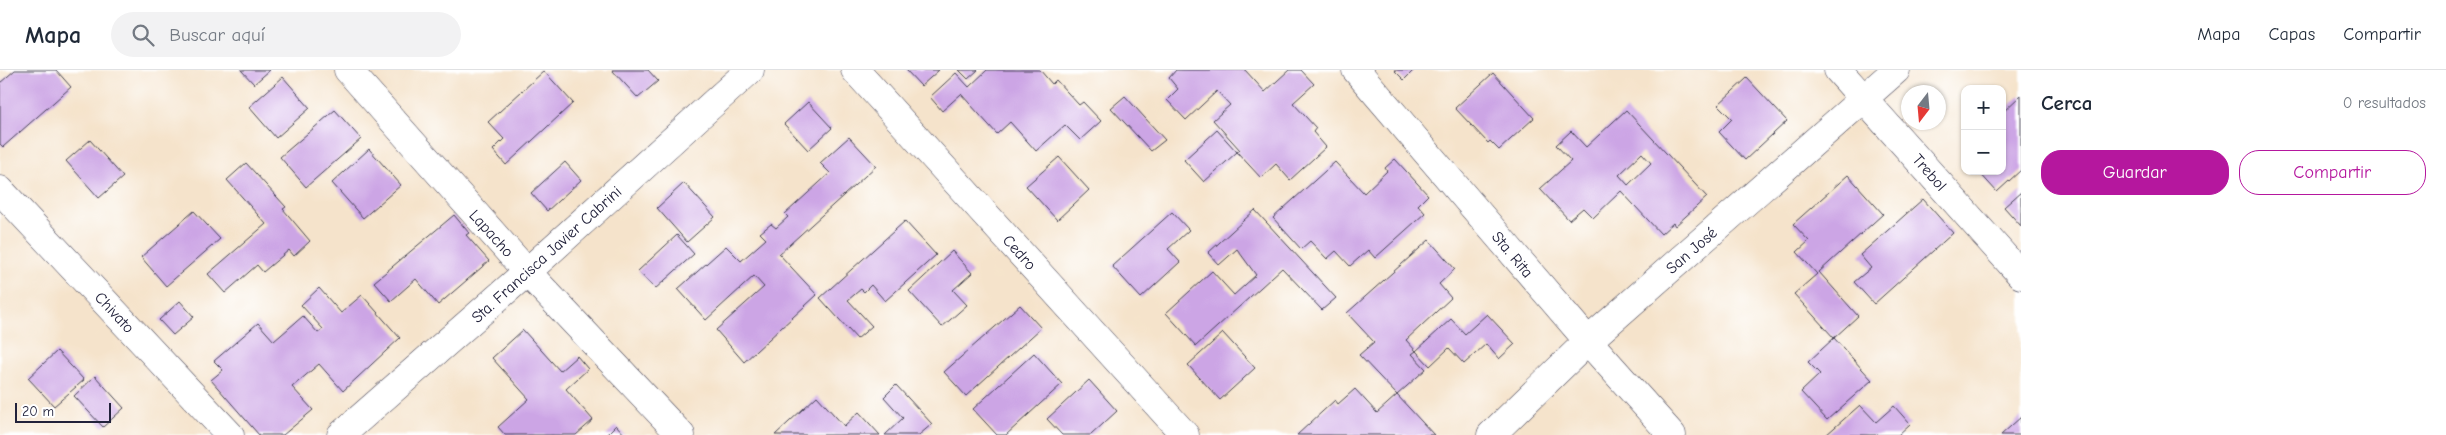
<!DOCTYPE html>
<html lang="es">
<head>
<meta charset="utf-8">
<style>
  :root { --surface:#fff; --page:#f2f2f3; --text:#1f2937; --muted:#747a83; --line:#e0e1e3; --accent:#b5179e }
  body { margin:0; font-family:"Comic Neue",sans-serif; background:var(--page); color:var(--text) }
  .controls { position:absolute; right:15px; top:15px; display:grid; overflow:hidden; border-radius:10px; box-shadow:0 1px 4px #0004 }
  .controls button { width:45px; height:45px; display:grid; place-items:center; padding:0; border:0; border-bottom:1px solid var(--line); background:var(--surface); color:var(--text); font:25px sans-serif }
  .compass { position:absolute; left:1901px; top:15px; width:45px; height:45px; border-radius:50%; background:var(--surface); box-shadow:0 1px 4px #0004; rotate:196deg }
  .scale { position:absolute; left:15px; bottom:12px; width:96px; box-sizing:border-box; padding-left:5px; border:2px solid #22223b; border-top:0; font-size:14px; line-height:18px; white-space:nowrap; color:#22223b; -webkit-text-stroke:4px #fff; paint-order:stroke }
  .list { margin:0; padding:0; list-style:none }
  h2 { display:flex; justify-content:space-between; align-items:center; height:65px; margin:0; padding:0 20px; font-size:21px }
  h2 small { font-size:16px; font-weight:400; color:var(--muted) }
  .actions { display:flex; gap:10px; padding:15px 20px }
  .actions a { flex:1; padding:11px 0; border:1px solid var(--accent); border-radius:20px; text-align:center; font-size:18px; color:var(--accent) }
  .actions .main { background:var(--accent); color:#fff }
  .icon { flex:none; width:28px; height:28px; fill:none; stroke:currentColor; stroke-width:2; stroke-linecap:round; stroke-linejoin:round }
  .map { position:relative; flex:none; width:2021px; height:365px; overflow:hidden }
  header { display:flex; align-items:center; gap:30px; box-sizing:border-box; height:70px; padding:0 25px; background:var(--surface); border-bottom:1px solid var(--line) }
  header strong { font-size:24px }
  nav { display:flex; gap:28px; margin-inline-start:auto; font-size:18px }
  .search { width:350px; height:45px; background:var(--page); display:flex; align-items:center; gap:12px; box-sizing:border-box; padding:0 18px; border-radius:28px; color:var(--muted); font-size:19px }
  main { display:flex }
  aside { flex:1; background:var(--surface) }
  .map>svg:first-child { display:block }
</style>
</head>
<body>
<header>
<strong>Mapa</strong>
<div class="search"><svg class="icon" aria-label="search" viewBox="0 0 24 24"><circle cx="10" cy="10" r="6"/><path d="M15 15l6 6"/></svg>Buscar aquí</div>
<nav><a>Mapa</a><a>Capas</a><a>Compartir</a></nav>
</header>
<main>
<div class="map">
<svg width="2021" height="365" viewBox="0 0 2021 365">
  <rect width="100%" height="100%" fill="#fff"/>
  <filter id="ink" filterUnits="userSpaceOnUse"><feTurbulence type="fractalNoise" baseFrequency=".02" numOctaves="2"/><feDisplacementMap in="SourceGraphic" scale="10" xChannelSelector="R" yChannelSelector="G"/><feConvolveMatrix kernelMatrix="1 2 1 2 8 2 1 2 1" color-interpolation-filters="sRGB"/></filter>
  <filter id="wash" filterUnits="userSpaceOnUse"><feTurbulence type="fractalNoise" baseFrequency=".0096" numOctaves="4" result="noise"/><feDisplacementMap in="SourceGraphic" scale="20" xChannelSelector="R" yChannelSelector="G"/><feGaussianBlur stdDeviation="1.12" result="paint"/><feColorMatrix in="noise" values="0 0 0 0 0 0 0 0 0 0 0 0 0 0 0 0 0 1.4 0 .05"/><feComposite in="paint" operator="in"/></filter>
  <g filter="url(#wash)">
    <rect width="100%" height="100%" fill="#f5e3cb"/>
    <g id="blocks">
      <!-- building -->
      <path fill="#cca5e5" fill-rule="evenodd" d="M15,0h41l15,17 -68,60 -3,-3v-61z
        M241,0h29l-16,14z
        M612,0h36l10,11 -20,17z
        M906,0h33l-18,16z
        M959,0h19l-10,9z
        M987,0h53l12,14 4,-4 23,25 4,-3 18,19 -21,19 -15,-15 -29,26 -26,-29 -13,12 -36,-40 -19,17 -12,-14 26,-24 13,14z
        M1176,0h69l20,22 24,-22h12l13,14 -21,19 23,25 -3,4 13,15 -36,33 -14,-16 -15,14 -24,-26 3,-2 -27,-30 17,-15 -13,-14 -31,29 -19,-20 11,-11 -9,-11z
        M1394,0h20l-10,10z
        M544,1l29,32 -67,62 -13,-15 11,-11 -16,-17z
        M1493,3l41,45 -35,32 -9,-9 -2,2 -33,-35z
        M283,7l27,31 -34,30 -27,-31z
        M1747,8l40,43 -42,39 -26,-28 13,-13 -14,-14z
        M2021,25v75l-24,22 -19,-21h24v-58z
        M1125,26l40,44 -14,11 -40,-43z
        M808,32l24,26 -24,22 -24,-26z
        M335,40l26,29 -55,48 -26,-30z
        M1626,40l81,87 -32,29 -2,-3 -12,11 -40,-43 -28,27 -10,-10 -14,12 -29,-31 31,-28 -15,-16 15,-14 15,16zM1642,83l9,10 -23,22 -9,-10z
        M1217,60l20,22 -33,30 -20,-22z
        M849,67l27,29 -97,88 38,41 -73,67 -28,-32 48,-43 -10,-11 -48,44 -28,-31 48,-43 15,15 25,-22 -6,-6 11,-9 5,4 12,-11 -3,-3 45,-41 -10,-10z
        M90,70l33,37 -24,21 -33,-37z
        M369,79l32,36 -38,33 -31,-35z
        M1059,87l30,33 -32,30 -31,-34z
        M1395,89l33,36 -10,10 7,8 -50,45 -7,-8 -18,16 -14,-15 -9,8 -17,-18 -9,8 -28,-31 62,-56 29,31 23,-22 -2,-3z
        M565,92l16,18 -34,31 -16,-18z
        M246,93l40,44 -3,2 27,32 -16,15 -5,-6 -26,22 -6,-7 -32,28 -17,-19 58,-50 -39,-44z
        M1848,105l35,39 -64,58 39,44 -24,22 -40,-44 23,-20 -20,-22 12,-11 -16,-17z
        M684,113l31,34 -28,25 -30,-34z
        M2021,122v34l-17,-19z
        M1923,129l30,34 -79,71 -20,-22 17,-14 -11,-13z
        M1255,140l81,88 -14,12 -40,-42 -86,78 -30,-33 46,-42 22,24 22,-20 -19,-26 -18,16 -11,-12z
        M194,141l26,28 -54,47 -25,-29z
        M1172,142l17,18 -21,19 12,13 -39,36 -29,-32z
        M454,145l15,18 -3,2 23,26 -51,44 -22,-26 -25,22 -17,-19z
        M905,151l31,34 -51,46 -14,-16 -7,7 -3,-3 -13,11 24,26 -15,13 -37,-41z
        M677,165l17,19 -39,35 -17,-18z
        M1429,170l26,29 -16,15 12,14 -45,42 10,11 35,-32 14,15 22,-20 28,30 -16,15 -13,-15 -22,20 -15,-16 -19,18 -14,-15 -4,3 14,15 -29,26 -38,-40 15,-13 -27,-29z
        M952,181l20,22 -19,17 14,15 -25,22 -33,-36z
        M319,218l22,25 21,-18 38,43 -57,53 -24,-27 -27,23 21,23 -30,25h-24l-48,-55 12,-10 -9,-9 44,-38 16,18 29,-25 15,17 5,-4 -22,-24z
        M180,231l14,16 -21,18 -14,-15z
        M1020,235l21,23 -75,68 -22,-24z
        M523,260l37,41 17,-15 11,13 -22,20 27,31 -17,15h-71l-7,-8 31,-28 -37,-41z
        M1223,263l32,35 -35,32 -32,-35z
        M1834,268l38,42 -45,40 -26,-28 19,-18 -12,-12z
        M57,281l27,29 -30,26 -26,-28z
        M1034,283l28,31 -56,51h-9l-24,-26z
        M95,306l29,32 -21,19 -29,-31z
        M1089,310l28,31 -26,24h-29l-15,-16z
        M896,315l36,39 -13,11h-34l18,-17 -19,-21z
        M1355,319l22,24 20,-18 37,40h-137l38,-35 3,4z
        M817,326l27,30 15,-14 21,23h-105z
        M1860,335l16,17 18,-16 16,18 -12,11h-72z
        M2021,347v18h-20z
        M616,355l9,10h-19z"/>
    </g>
  </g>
  <g filter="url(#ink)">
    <use href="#blocks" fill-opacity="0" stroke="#423f51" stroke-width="1"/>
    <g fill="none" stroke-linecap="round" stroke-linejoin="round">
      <defs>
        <path id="minor" d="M348,0l179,202 154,163
          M1356,0l232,271 84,94
          M1838,0l183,205
          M0,120l230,245
          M341,365l186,-163 223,-202
          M1491,365l97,-94 308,-271"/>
        <path id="tertiary" d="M855,0l330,365"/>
      </defs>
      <!-- minor casing -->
      <use href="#minor" stroke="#423f51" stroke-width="29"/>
      <!-- tertiary casing -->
      <use href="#tertiary" stroke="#423f51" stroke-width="29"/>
      <!-- minor -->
      <use href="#minor" stroke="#fff" stroke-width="28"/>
      <!-- tertiary -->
      <use href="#tertiary" stroke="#fff" stroke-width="28"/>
    </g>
  </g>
  <g text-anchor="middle" stroke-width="4" stroke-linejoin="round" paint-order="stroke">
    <!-- street labels -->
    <g font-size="16" fill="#22223b" stroke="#fff">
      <text transform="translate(1930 102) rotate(49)" y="6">Trebol</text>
      <text transform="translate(492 163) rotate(48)" y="6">Lapacho</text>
      <text transform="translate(1691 180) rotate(-41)" y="6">San José</text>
      <text transform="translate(1020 182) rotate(48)" y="6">Cedro</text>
      <text transform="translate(546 184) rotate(-42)" y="6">Sta. Francisca Javier Cabrini</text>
      <text transform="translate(1513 184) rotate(50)" y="6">Sta. Rita</text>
      <text transform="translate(115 242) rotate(47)" y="6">Chivato</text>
    </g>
  </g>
</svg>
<div class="controls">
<button>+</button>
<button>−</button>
</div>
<svg class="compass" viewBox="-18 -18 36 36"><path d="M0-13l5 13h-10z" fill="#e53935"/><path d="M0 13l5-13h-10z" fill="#747a83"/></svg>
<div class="scale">20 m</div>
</div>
<aside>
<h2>Cerca<small>0 resultados</small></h2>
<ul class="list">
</ul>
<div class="actions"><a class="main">Guardar</a><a>Compartir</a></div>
</aside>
</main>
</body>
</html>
